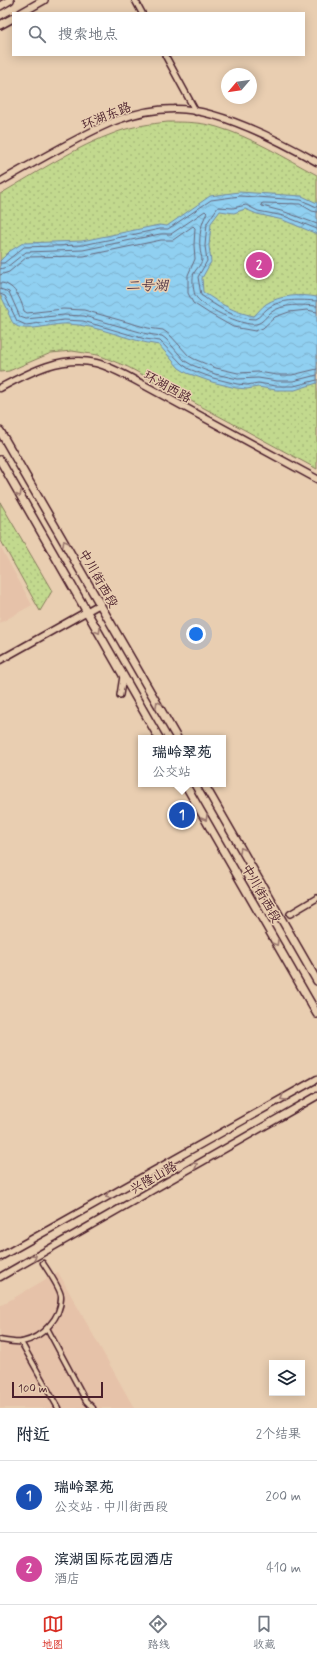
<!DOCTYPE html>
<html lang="zh">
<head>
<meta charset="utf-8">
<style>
  :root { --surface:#fff; --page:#f6f6f7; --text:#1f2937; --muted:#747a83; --line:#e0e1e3; --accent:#d93025 }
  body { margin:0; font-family:Mynerve,"LXGW WenKai TC",sans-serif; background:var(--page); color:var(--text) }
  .controls { position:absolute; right:12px; bottom:12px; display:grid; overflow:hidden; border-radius:0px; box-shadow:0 2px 10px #0003 }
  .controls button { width:36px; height:36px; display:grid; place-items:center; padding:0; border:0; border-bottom:1px solid var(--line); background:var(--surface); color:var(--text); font:20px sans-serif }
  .compass { position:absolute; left:221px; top:68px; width:36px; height:36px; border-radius:50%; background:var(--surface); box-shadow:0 2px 10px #0003; rotate:241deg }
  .scale { position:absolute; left:12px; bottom:10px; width:91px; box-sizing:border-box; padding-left:4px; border:2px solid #4a1f2b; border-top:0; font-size:11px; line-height:14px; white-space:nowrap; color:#4a1f2b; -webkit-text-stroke:3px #e9ceb1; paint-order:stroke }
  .you { position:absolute; left:196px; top:634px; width:14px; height:14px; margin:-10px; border:3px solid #fff; border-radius:50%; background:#1a73e8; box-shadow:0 0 0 6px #1a73e833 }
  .badge { display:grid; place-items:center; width:26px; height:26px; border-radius:50%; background:var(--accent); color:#fff; font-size:13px; font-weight:700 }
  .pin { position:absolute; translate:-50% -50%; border:2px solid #fff; box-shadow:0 1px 4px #0006 }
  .popup { position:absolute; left:138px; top:735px; width:88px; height:52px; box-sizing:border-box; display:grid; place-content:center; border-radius:0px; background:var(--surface); filter:drop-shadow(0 1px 3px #0005); font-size:13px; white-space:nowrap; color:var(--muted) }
  .popup b { font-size:15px; color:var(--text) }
  .popup::after { content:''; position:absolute; left:50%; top:100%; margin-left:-8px; border:8px solid transparent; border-top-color:var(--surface) }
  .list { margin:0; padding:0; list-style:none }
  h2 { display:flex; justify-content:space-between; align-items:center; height:52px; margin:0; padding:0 16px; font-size:17px }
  h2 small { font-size:13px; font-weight:400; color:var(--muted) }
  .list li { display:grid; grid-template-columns:26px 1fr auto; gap:12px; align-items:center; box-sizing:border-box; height:72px; padding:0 16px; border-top:1px solid var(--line) }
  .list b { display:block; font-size:15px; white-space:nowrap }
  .list p { margin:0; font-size:13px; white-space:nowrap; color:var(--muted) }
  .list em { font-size:13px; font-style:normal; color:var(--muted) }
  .icon { flex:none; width:22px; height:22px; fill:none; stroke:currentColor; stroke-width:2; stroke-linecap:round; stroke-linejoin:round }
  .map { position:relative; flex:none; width:317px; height:1408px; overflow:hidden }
  .search { position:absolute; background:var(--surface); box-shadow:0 2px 10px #0003; left:12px; right:12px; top:12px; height:44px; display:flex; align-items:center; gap:10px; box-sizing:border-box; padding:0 14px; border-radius:0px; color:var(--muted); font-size:15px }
  .sheet { height:196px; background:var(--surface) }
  nav { display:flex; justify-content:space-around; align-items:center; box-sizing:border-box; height:56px; border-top:1px solid var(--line); background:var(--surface); font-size:11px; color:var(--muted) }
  nav a { display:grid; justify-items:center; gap:2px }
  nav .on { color:var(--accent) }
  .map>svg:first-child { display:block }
</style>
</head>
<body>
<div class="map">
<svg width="317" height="1408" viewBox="0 0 317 1408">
  <defs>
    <pattern id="park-dots" width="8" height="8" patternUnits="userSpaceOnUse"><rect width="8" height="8" fill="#c2d98e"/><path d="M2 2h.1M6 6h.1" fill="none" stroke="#a8ba7b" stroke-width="1.8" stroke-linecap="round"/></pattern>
    <pattern id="water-waves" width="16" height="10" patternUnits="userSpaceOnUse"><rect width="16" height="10" fill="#90d0f1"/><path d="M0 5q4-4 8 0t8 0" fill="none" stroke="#7eb2cf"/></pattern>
  </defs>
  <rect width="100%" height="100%" fill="#e9ceb1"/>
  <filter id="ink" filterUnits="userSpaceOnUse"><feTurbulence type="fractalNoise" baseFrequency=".025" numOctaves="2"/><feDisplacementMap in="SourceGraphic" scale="8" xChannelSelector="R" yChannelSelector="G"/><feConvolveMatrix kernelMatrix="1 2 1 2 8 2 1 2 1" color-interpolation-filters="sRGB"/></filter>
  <g filter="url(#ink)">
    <!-- built -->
    <path fill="#e6c2a9" d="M0,546l32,59 -32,18z
      M58,1272l76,136h-134v-102z"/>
    <!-- park -->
    <path fill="url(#park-dots)" stroke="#867c5c" d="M168,122c16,0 33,0 49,5 35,10 68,31 100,48v294l-189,-102 -30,-12 -26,-4 -21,2 -42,18 -9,1v-178c38,-22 75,-47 117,-62 16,-6 33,-8 51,-10z
      M0,502l52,89 -12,20 -40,-72z"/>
    <!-- water -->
    <path fill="url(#water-waves)" stroke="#7489a2" d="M239,192l63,4 15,7v31l-34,-14 -26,-6 -12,-5 -11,4 -14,-2 -9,12 -2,23 2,16 -9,16 1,14c18,12 30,20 51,24 4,-4 8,-9 12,-12 14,-9 35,-10 51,-7v86l-22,7h-19l-18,-3 -11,2 -11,-1 -24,-6 -25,-9 -8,-5 -20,-23c-31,-4 -60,-20 -92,-21 -14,-1 -43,10 -53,0 -3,-3 -4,-8 -6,-11l1,-1 -9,-18v-33l10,-10 13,-8 59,-2 77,-16 8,1 43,-30z"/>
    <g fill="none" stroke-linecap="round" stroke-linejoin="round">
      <!-- shore -->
      <path stroke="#66667a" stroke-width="1" d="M317,212l-5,-1 -12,-7 -37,-1 -2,1 1,2 23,6 32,12
        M317,229l-33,-13 -26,-5 -12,-6 -13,3 -15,-1 -11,16 -2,23 2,15 -9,16 3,18c16,12 34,24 54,24 5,-2 8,-7 12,-10 14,-11 34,-9 50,-8
        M0,263h4l20,-16 59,-2 77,-16h8l43,-29 29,-4 61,4 16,7
        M0,269l7,-2 19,-15 57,-2 77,-16h11l34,-23 2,2c-6,10 -8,23 -7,35 0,4 2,9 2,12 -1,5 -6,9 -8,13 -2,5 -1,16 1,22 4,11 49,32 61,29 6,-1 10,-7 14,-11 13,-10 32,-8 47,-7
        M0,275l9,-3 18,-15 57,-1 77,-16h12l20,-14 2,2 -1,17 1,14 -7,16v18l5,10 17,11 23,13 22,4 8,-3 12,-11 14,-5 18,-2 10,2
        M0,283c14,0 21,16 24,28l3,2 36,-4 21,1 64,18 15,2 7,5 19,21 5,3 22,9 22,5 20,-1 19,3h15l25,-6
        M0,289l9,3 11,25 6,2 38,-4 20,1 63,18 15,2 4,3 19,22 7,4 23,9 23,5 20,-1 19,3h16l24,-6
        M0,294l5,2 12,25 9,4 38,-5 19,1 62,18 15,2 22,23 7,5 24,9 24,6 10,1 11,-2 18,3h18l23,-6"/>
      <defs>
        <path id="pedestrian" d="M47,1328l39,73 7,7
          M0,1340c6,1 16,3 22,2 20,-4 40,-25 39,-46 -1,-8 -13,-25 -18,-33
          M21,1342l37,66"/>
        <path id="minor" d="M135,0l7,13
          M165,55l31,57
          M120,695l3,-19
          M290,914l27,-16"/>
        <path id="tertiary" d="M0,182c22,-13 44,-25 66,-37 35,-19 67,-36 108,-36 43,-1 106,32 143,53
          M0,388c30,-16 61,-33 96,-25 16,4 31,13 46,21l175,95
          M0,660l100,-56
          M0,1257l317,-178
          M0,1277l317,-181"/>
        <path id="secondary" d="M0,6l10,-6
          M21,13l23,-13
          M0,25l13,-7
          M0,431l177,307
          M0,460l159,278
          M185,784l132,230
          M204,784l113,197"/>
      </defs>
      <!-- pedestrian casing -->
      <use href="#pedestrian" stroke="#4a1f2b" stroke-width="7"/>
      <!-- minor casing -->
      <use href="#minor" stroke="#4a1f2b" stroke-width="8"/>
      <!-- tertiary casing -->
      <use href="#tertiary" stroke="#4a1f2b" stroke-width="9"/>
      <!-- secondary casing -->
      <use href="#secondary" stroke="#4a1f2b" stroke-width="10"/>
      <!-- pedestrian -->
      <use href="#pedestrian" stroke="#e9ceb1" stroke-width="4"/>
      <!-- minor -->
      <use href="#minor" stroke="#e9ceb1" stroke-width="5"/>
      <!-- tertiary -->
      <use href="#tertiary" stroke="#e9ceb1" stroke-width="6"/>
      <!-- secondary -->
      <use href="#secondary" stroke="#e9ceb1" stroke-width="7"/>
    </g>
    <!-- one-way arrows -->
    <defs><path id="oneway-chevron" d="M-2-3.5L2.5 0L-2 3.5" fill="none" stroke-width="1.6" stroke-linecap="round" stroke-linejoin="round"/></defs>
    <g stroke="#9a766e">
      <use href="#oneway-chevron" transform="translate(19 494) rotate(60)"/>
      <use href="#oneway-chevron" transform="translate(65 543) rotate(-120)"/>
      <use href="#oneway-chevron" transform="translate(98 631) rotate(60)"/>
      <use href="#oneway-chevron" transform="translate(158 704) rotate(-120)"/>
      <use href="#oneway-chevron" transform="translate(205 818) rotate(60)"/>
      <use href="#oneway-chevron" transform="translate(242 850) rotate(-120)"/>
      <use href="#oneway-chevron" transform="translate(276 943) rotate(60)"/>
      <use href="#oneway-chevron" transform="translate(283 1098) rotate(151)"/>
      <use href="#oneway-chevron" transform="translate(195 1165) rotate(-30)"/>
      <use href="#oneway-chevron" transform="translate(108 1196) rotate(151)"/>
      <use href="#oneway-chevron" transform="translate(34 1257) rotate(-30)"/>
    </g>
  </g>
  <g text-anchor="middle" stroke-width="3" stroke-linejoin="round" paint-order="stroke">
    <!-- street labels -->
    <g font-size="13" fill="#4a1f2b" stroke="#e9ceb1">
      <text transform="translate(106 115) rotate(-22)" y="5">环湖东路</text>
      <text transform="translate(168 386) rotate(29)" y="5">环湖西路</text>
      <text transform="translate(99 578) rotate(60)" y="5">中川街西段</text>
      <text transform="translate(262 893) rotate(60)" y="5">中川街西段</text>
      <text transform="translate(153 1177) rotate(-30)" y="5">兴隆山路</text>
    </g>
    <!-- water labels -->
    <g font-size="14" font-style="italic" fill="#543a49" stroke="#e9ceb1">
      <text x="147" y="290">二号湖</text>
    </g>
  </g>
</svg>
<div class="controls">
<button><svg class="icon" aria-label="layers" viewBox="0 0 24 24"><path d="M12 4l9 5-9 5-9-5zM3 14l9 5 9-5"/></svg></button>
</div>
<svg class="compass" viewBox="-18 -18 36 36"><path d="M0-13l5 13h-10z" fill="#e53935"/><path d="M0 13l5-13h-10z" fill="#747a83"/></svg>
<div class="scale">100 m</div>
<div class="you"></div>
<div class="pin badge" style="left:182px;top:815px;background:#1a4fb4">1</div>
<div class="popup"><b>瑞岭翠苑</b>公交站</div>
<div class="pin badge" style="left:259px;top:265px;background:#d1479c">2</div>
<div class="search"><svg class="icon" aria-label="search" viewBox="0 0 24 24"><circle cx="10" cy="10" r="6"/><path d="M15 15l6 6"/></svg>搜索地点</div>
</div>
<section class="sheet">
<h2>附近<small>2个结果</small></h2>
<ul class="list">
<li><span class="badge" style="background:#1a4fb4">1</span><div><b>瑞岭翠苑</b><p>公交站 · 中川街西段</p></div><em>200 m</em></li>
<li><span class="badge" style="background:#d1479c">2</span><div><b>滨湖国际花园酒店</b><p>酒店</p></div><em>410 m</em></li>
</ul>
</section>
<nav>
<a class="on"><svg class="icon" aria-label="map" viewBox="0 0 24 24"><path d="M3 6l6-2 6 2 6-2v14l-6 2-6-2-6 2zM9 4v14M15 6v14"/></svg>地图</a>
<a><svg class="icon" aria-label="directions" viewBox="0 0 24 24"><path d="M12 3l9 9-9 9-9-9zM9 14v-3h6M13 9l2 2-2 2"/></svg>路线</a>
<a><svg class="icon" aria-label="saved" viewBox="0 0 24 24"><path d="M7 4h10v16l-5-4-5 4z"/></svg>收藏</a>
</nav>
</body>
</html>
